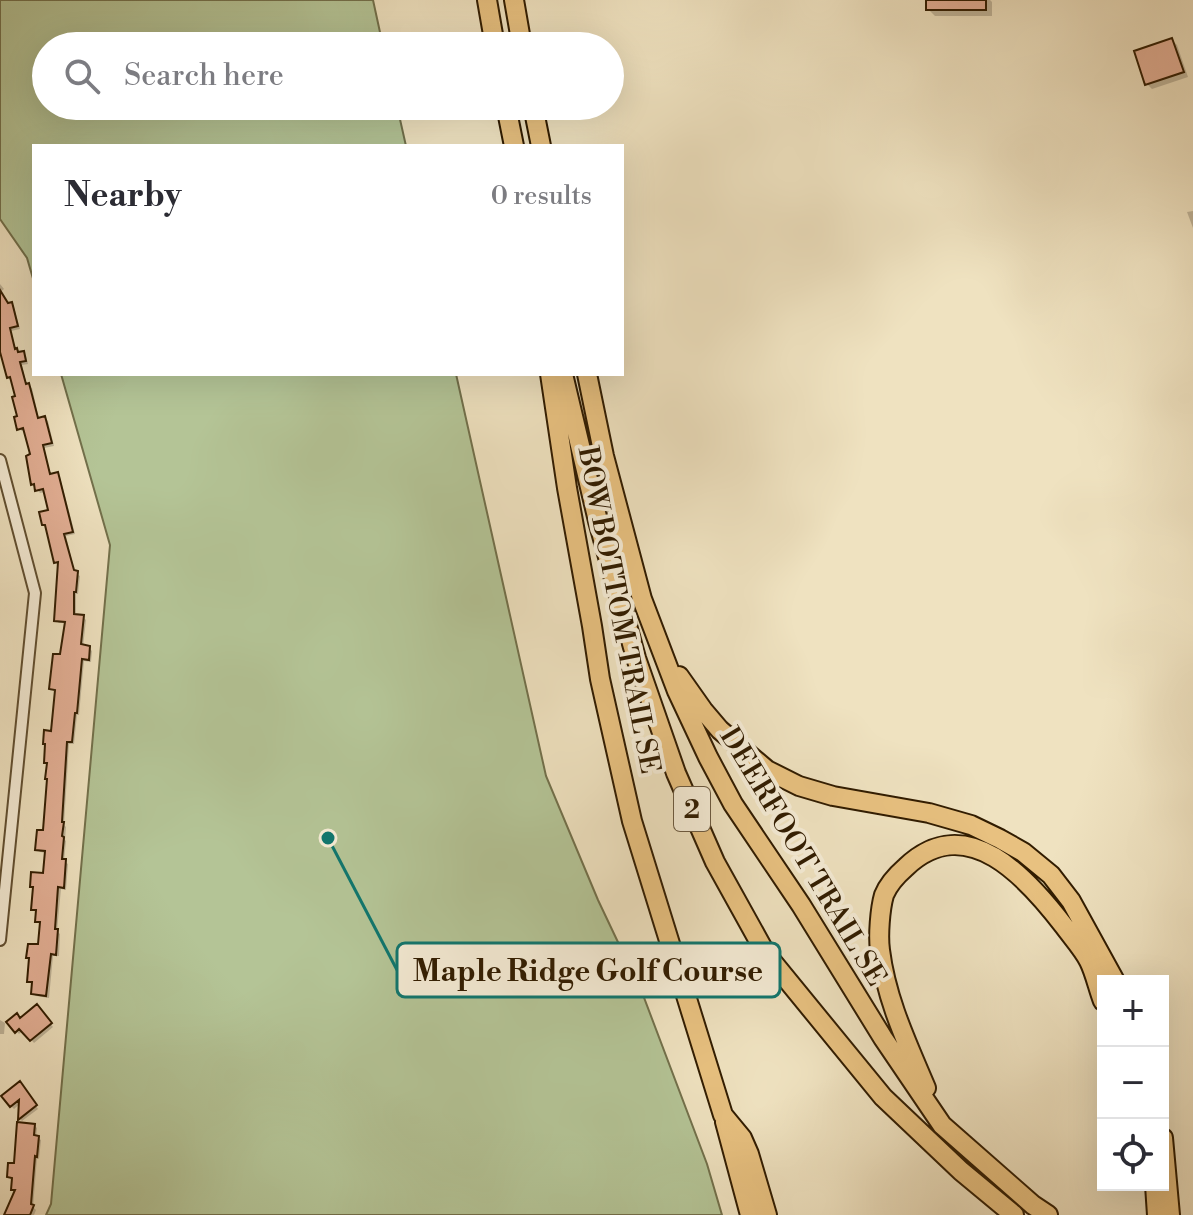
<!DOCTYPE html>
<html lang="en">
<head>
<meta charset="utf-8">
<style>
  :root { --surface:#fff; --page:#f2f2f3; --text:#2b2b33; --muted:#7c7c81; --line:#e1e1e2 }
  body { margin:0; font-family:"Libre Bodoni",serif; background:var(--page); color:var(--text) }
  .controls { position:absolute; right:24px; bottom:24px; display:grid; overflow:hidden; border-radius:0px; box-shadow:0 8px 32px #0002 }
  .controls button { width:72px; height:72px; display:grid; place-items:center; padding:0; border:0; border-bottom:2px solid var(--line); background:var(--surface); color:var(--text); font:40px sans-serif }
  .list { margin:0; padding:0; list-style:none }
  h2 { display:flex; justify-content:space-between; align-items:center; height:104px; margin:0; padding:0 32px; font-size:34px }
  h2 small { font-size:26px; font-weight:400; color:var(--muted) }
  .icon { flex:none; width:44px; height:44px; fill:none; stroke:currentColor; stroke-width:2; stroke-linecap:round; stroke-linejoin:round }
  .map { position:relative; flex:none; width:1193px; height:1215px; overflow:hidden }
  .search { position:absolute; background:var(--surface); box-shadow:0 8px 32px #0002; left:32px; top:32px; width:592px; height:88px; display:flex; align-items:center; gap:20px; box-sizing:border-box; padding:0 28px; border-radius:44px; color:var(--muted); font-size:30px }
  .panel { position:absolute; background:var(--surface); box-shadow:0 8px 32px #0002; left:32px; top:144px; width:592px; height:232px; border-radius:0px }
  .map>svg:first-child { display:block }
</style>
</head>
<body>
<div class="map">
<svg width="1193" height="1215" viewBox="0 0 1193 1215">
  <rect width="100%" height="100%" fill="#efe2c0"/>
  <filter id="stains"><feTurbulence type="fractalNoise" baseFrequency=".0025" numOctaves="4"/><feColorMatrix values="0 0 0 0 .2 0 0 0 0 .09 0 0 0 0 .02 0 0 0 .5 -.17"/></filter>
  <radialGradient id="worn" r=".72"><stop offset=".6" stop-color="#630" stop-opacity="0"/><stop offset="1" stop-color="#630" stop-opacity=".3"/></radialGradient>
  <!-- green -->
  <path fill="#b4c496" stroke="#72704b" stroke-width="2" d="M0,0h373l10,46h-337v60h351l9,40h-372v136l-7,-24 -27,-39z
    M61,374h395l90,402 52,124 45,95 64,169 15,51h-676l5,-11 59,-659z"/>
  <!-- shadow -->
  <path fill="#0003" d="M928,0h62l2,2v14h-57l-7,-7z
    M1172,40l5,5 11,32 -36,12 -5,-5z
    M1193,211v17l-6,-16z
    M0,284l4,5 -4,3 8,13 3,-1 3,3 6,22 -9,2 5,19 10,6 2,8 -6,1 5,21 5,2 7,31 6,-1 3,3 6,25 -10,2 7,28 6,-2 3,3 15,57 -9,2 9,37 5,3 -2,18h-2v22l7,1 3,3 -3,27 6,1 3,3 -1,11 -7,-1 -5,54h-2l-3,29h-5l-5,81 2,2 -1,13 1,1 -2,20 4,3 -2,26 -5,-1 -4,42 3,3 -1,22h-6l-4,42 -13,-2 -3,-2 -1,-10 -3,-3 11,-34v-23l-3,-3 1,-9 -5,-3 2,-20 -3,-3 13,-10 2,-23 -7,-1 -3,-3 7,-17 13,-140 -6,-3 11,-33 5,-33h-8l-3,-3 4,-54 -4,-4 -9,-35 -3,-3 6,-12 -5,-20 -5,1 -7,-9v-28l-7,-26 -4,1 -3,-2 -2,-31 -6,-18 -3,-3 -8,-33z
    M36,1007l17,20 -19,16 -11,-13 -4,4 -11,-12 13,-2z
    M0,1020l5,3 -1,11h-4z
    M22,1087l16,22 -16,12 -2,-2 1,-16 -7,6 -3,-3z
    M34,1125l3,3 -1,9 5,3 -2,19 -2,-1 -4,49 3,3 -2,5h-28l10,-23 -3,-3 -1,-9 -3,-3z"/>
  <!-- building -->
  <path fill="#e4b096" stroke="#311c00" stroke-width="2" d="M926,0h60v10h-60z
    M1172,38l12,34 -39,13 -11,-34z
    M0,290l8,13 4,-1 6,24 -8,2 5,21 2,-1 1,4 6,-1 2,10 -6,1 6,22 3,-1 9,35 7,-2 7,27 -9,2 7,29 8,-2 15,60 -9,2 10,36 4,1 -2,21h-2v22l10,1 -3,29 9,2 -1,14 -7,-1 -5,54h-2l-3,29h-5l-5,80h2l-2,14 2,1 -2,22h4l-2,29 -6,-1 -3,42h3l-2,26 -5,-1 -5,42 -15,-2 1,-12h-5l2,-24h-3l2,-14h10l2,-22h-5l1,-12h-5l2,-23h-3l1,-15 12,1 2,-22 -10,-1 2,-20h6l4,-51h-2l2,-16h-3l1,-19h-2l1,-14 7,1 4,-41 -6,-1 4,-35h7l5,-32 -11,-1 4,-59 -4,1 -9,-38h-3l-3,-13 9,-2 -5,-21 -8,2 -1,-7 -3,1 -5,-29 4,-2 -7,-26 -6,2 -3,-13 3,-1 -5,-19 3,-1 -5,-19 -3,1 -7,-26z
    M37,1004l15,19 -22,18 -11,-12 -4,4 -9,-11 11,-9 3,5z
    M20,1081l17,24 -19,15 1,-20 -9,7 -9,-11z
    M17,1122l18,2 -1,11 5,1 -2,21 -2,-1 -4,48 3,1 -4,10h-26l11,-25h-4l1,-12 -5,-1 1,-14h6z"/>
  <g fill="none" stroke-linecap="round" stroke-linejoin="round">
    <defs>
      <path id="minor" d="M0,460l35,133 -35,347"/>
      <path id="motorway" d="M487,0l8,46
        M514,0l8,46
        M506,106l8,40
        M533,106l8,40
        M550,374l17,114 25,138 8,53 32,142 91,294 19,23 7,16 18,61
        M563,374l35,147 38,137 40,115 39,89 51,92 117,143 78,74 53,44
        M587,374l17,82 38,143 35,92 31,66 25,47 68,101 82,133 59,87 91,80 15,10
        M679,676l24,34 17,20 47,40 32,16 34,10 96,17 42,12 29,14 23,13 28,23 20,26 44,80
        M926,1088c-19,-45 -40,-89 -46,-138 -2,-14 0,-41 4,-55 4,-10 14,-21 22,-28 61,-58 122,12 158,59 8,11 19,23 25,35 6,12 9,27 14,40
        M725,1122l25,93
        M1163,1138l7,77
        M1155,1185l2,30"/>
    </defs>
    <!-- minor casing -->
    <use href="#minor" stroke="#604e30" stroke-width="14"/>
    <!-- motorway casing -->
    <use href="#motorway" stroke="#311c00" stroke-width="22"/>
    <!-- minor -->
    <use href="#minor" stroke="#f5ecd6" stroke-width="10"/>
    <!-- motorway -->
    <use href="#motorway" stroke="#e8c180" stroke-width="18"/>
  </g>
  <g text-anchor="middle" stroke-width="8" stroke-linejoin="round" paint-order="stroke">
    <!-- shield labels -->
    <rect fill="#f5ecd6" stroke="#6c5a40" stroke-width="2" x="674" y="787" width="36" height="44" rx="6"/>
    <g font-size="26" font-weight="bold" fill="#311c00">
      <text x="692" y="818">2</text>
    </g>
    <!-- street labels -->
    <g font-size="28" fill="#311c00" stroke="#f5ecd6">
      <text transform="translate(620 610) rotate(79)" y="10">BOW BOTTOM TRAIL SE</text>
      <text transform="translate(804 856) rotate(59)" y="10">DEERFOOT TRAIL SE</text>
    </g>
  </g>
  <!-- callouts -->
  <path fill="none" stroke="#0f766e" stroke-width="3" d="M328 838L397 970"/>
  <circle fill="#0f766e" stroke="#f5ecd6" stroke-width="3" cx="328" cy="838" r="8"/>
  <rect fill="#f5ecd6" stroke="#0f766e" stroke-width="3" x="397" y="943" width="383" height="54" rx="8"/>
  <g font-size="30" text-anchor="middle" font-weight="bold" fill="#311c00">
    <text x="588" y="981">Maple Ridge Golf Course</text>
  </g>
  <rect width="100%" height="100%" filter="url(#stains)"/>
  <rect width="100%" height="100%" fill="url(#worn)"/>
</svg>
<div class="controls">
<button>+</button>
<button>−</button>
<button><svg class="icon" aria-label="locate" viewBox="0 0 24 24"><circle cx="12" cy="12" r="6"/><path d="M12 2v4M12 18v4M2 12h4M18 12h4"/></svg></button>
</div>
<div class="search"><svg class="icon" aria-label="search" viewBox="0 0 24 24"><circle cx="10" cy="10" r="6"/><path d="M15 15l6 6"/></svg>Search here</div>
<section class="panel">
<h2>Nearby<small>0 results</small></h2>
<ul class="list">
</ul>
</section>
</div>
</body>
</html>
